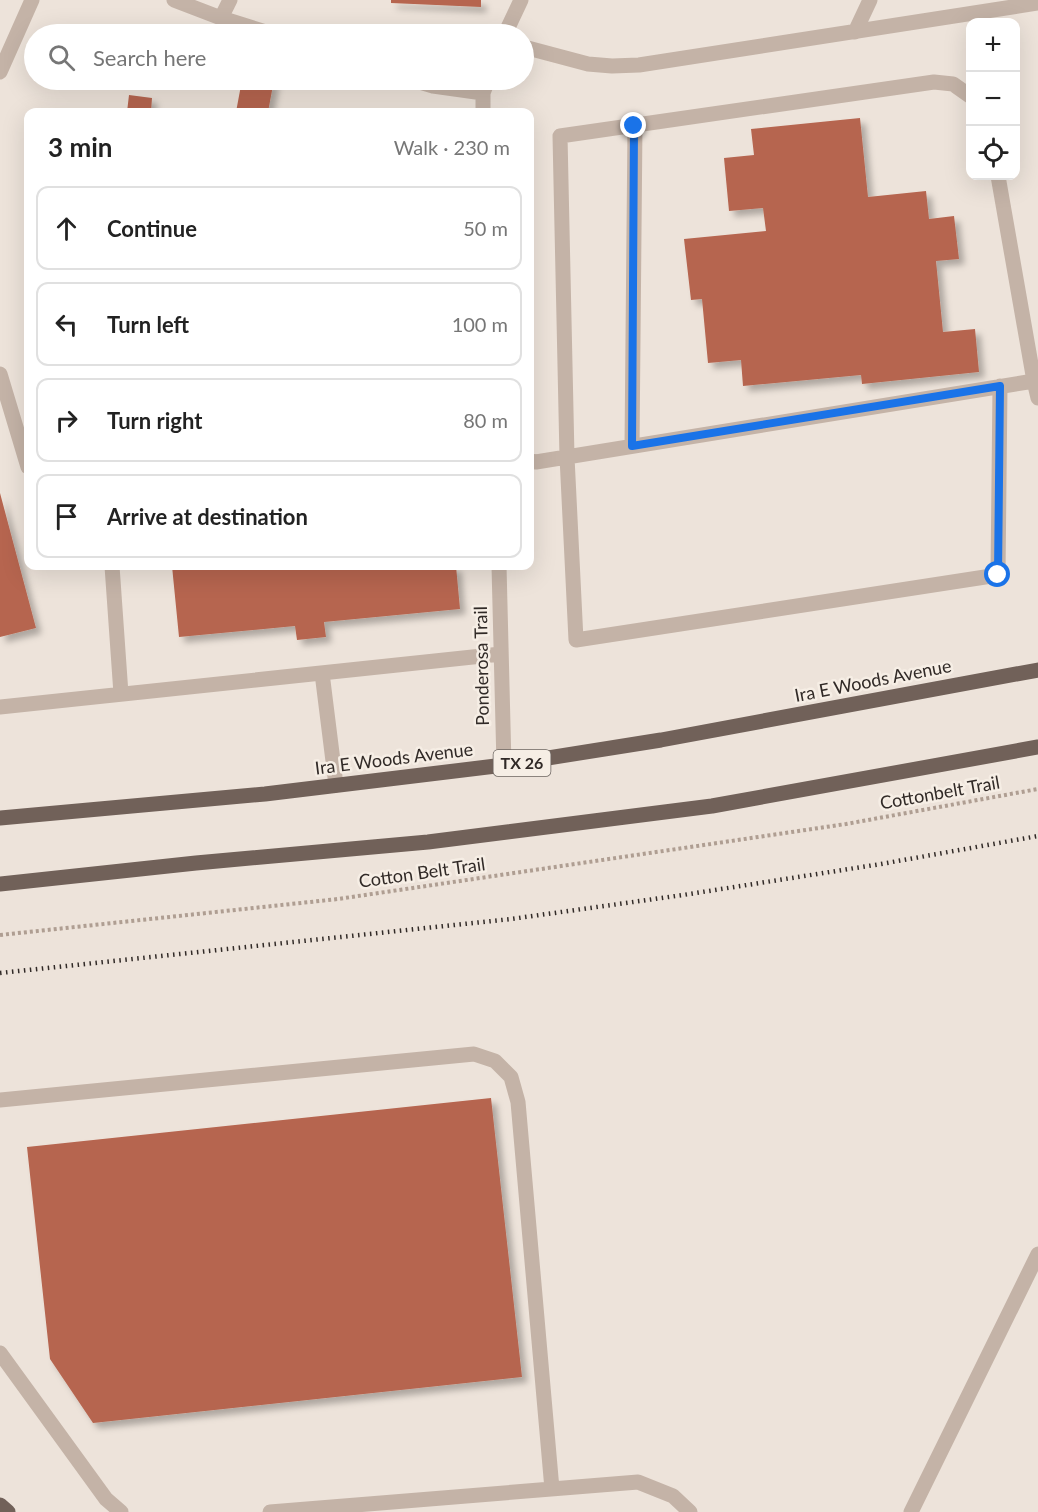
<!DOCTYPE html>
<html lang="en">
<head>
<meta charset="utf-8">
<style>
  :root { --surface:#fff; --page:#f6f6f6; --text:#222; --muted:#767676; --line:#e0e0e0 }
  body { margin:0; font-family:Lato,sans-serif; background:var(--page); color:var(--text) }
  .controls { position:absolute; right:18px; top:18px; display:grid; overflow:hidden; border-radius:12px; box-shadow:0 6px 24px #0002 }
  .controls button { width:54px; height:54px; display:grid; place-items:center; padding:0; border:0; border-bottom:2px solid var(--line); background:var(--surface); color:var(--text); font:30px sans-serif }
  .stop { position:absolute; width:18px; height:18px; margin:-14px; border:4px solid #1a73e8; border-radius:50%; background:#fff }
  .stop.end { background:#1a73e8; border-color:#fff; box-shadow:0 2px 6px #0008 }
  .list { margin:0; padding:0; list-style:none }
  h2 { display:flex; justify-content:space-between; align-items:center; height:78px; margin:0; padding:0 24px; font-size:26px }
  h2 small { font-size:20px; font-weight:400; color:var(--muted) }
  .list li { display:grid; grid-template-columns:39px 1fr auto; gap:18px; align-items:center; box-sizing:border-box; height:84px; margin:0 12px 12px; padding:0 12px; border:2px solid var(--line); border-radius:12px }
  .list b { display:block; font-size:22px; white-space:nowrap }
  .list em { font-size:20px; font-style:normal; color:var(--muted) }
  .icon { flex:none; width:33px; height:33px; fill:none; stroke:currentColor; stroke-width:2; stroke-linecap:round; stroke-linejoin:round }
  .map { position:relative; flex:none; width:1038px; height:1512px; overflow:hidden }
  .search { position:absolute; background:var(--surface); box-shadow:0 6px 24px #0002; left:24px; top:24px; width:510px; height:66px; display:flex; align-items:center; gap:15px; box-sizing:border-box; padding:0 21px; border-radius:33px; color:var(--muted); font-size:22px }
  .panel { position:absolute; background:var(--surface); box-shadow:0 6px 24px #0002; left:24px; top:108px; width:510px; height:462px; border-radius:12px }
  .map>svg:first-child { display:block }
</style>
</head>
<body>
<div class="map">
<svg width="1038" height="1512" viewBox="0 0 1038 1512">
  <defs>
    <filter id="shadow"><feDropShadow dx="5.5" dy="5.5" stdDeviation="3" flood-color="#0004"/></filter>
  </defs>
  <rect width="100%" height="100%" fill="#ede3da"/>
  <!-- building -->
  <path fill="#b6654f" filter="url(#shadow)" d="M391,0h90v7l-90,-4z
    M242,80h32l-6,32h-32z
    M129,95l23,3 -1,14h-24z
    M860,118l8,79 58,-6 3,28 25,-3 5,43 -23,2 7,71 32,-3 4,43 -117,12 -1,-9 -118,11 -2,-26 -33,3 -6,-64 -11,1 -7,-61 82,-8 -3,-23 -34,3 -5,-53 30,-3 -3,-26z
    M0,493l36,135 -36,9z
    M172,566h284l4,43 -136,13 2,15 -29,3 -2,-14 -116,11z
    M491,1098l31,279 -429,46 -43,-64 -23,-212z"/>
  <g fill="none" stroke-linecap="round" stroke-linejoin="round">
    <!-- path -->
    <path stroke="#af9e92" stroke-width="4" stroke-dasharray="3 3" stroke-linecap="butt" d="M0,935l338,-36 508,-75 192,-35"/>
    <!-- minor -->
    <path stroke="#c4b3a7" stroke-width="15" d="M174,0l47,18 51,16
      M221,18l9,-18
      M855,32l15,-32
      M505,34l16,-34
      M524,47l64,17 24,2 27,-1 399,-62
      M0,72l32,-72
      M413,80l20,6 50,7
      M970,96l-17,-12 -19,-2 -374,54 7,321 9,183 422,-65 2,-189
      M483,112v-19l5,-13
      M998,176l36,205
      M0,374l28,93
      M632,446l3,-321
      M530,461l6,1 498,-81 4,17
      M112,566l9,128
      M499,566l5,199
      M322,673l14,112
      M0,707l501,-53
      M0,1100l474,-46 21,7 16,16 7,25 34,387
      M0,1353l106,146 15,13
      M270,1512l368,-30 35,14 17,16
      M911,1512l127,-258"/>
    <!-- major -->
    <path stroke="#716159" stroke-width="15" d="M0,818l265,-24 239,-29 157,-25 377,-70
      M0,884l196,-21 232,-21 284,-36 326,-59
      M0,1505l8,7"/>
    <!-- rail -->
    <path stroke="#312a27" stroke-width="4.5" stroke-dasharray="1.5 4.5" stroke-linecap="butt" d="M0,973l511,-54 172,-24 198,-31 157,-28"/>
  </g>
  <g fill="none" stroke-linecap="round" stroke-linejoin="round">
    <!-- route -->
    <path stroke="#1a73e8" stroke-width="8" d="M634,126l-2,320 368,-60 -2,189"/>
  </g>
  <g text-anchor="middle" stroke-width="5" stroke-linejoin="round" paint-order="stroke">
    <!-- shield labels -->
    <rect fill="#f6eee5" stroke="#6c6560" stroke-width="1.5" x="493.5" y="750" width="57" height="26" rx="4.5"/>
    <g font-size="16" font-weight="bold" fill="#312a27">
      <text x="522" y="769">TX 26</text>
    </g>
    <!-- street labels -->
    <g font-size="18" fill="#312a27" stroke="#f6eee5">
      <text transform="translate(482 666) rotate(-91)" y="6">Ponderosa Trail</text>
      <text transform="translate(873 681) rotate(-11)" y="6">Ira E Woods Avenue</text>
      <text transform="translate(394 759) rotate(-7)" y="6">Ira E Woods Avenue</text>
      <text transform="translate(940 793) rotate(-10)" y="6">Cottonbelt Trail</text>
      <text transform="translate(422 873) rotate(-8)" y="6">Cotton Belt Trail</text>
    </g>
  </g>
</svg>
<div class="controls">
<button>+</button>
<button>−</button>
<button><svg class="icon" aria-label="locate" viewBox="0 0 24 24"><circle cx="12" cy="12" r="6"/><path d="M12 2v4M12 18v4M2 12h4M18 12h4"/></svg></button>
</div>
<div class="stop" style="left:998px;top:575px"></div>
<div class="stop end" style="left:634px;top:126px"></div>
<div class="search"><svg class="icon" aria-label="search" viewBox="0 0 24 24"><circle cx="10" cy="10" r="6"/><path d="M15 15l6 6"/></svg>Search here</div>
<section class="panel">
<h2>3 min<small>Walk · 230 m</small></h2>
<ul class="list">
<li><svg class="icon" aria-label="ahead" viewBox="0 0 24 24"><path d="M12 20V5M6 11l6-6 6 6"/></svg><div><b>Continue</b></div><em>50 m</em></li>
<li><svg class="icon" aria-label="left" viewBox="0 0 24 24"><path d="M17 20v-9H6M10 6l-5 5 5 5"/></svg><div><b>Turn left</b></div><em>100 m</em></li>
<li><svg class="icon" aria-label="right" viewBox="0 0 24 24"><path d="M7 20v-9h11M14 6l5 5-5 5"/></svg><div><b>Turn right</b></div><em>80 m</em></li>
<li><svg class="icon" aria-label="arrive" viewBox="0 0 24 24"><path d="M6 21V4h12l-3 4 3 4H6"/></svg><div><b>Arrive at destination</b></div></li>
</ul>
</section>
</div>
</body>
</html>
